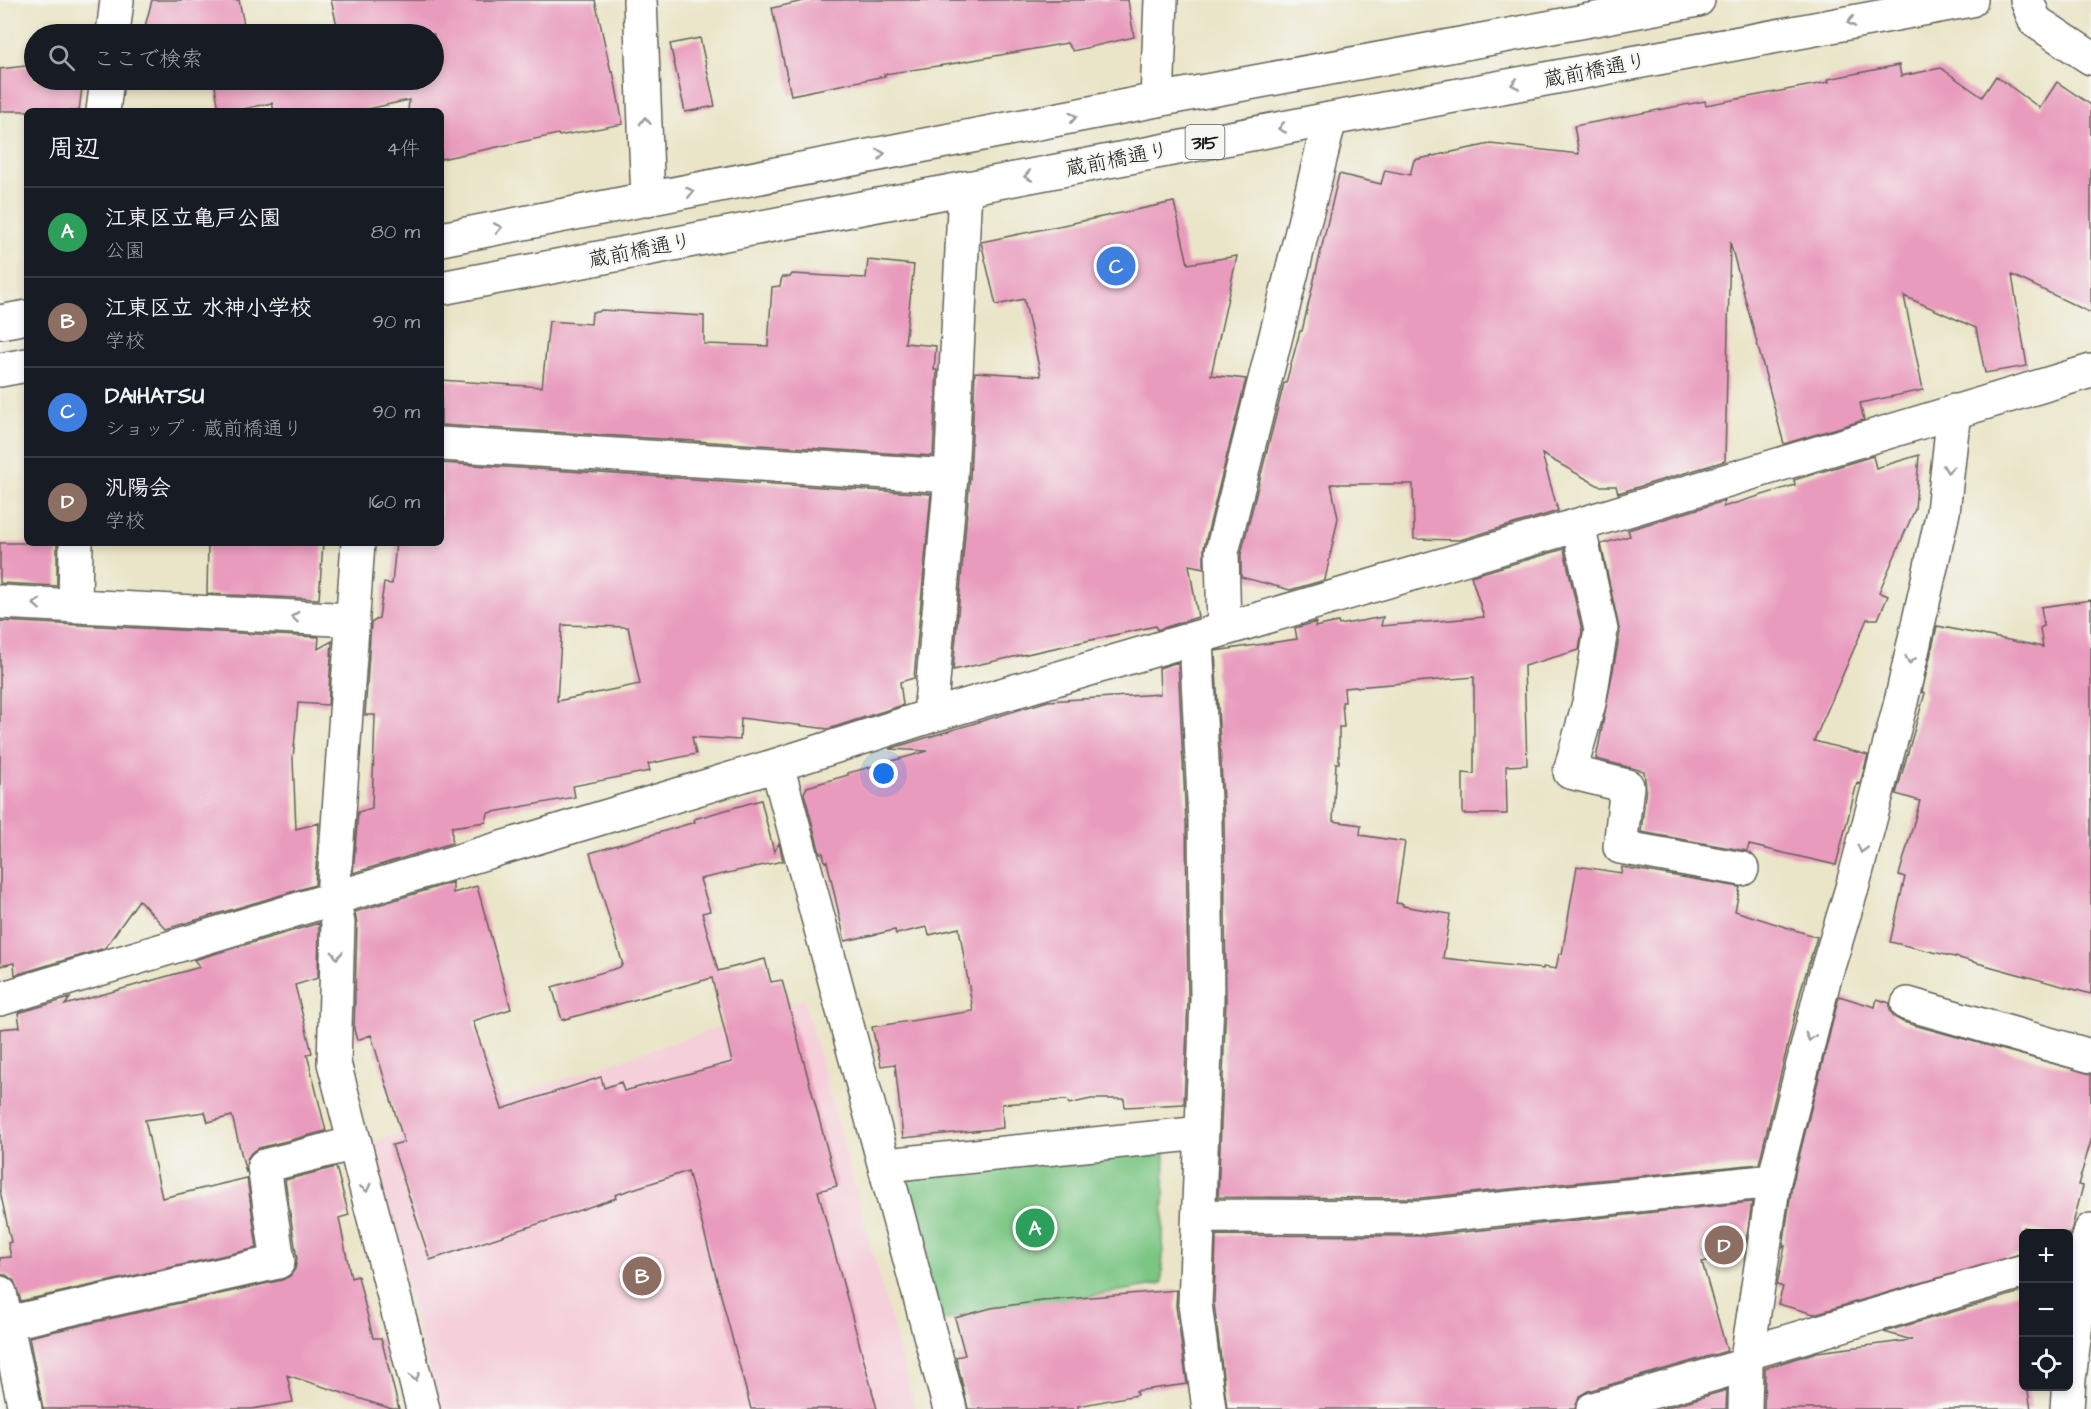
<!DOCTYPE html>
<html lang="ja">
<head>
<meta charset="utf-8">
<style>
  :root { --surface:#171b24; --page:#242831; --text:#f1f3f6; --muted:#9ea1a6; --line:#363941; --accent:#c8321e }
  body { margin:0; font-family:"Architects Daughter","Klee One",sans-serif; background:var(--page); color:var(--text) }
  .controls { position:absolute; right:18px; bottom:18px; display:grid; overflow:hidden; border-radius:9px; box-shadow:0 3px 9px #0003 }
  .controls button { width:54px; height:54px; display:grid; place-items:center; padding:0; border:0; border-bottom:2px solid var(--line); background:var(--surface); color:var(--text); font:30px sans-serif }
  .you { position:absolute; left:884px; top:774px; width:21px; height:21px; margin:-15px; border:4px solid #fff; border-radius:50%; background:#1a73e8; box-shadow:0 0 0 9px #1a73e833 }
  .badge { display:grid; place-items:center; width:39px; height:39px; border-radius:50%; background:var(--accent); color:#fff; font-size:20px; font-weight:700 }
  .pin { position:absolute; translate:-50% -50%; border:3px solid #fff; box-shadow:0 2px 6px #0006 }
  .list { margin:0; padding:0; list-style:none }
  h2 { display:flex; justify-content:space-between; align-items:center; height:78px; margin:0; padding:0 24px; font-size:26px }
  h2 small { font-size:20px; font-weight:400; color:var(--muted) }
  .list li { display:grid; grid-template-columns:39px 1fr auto; gap:18px; align-items:center; box-sizing:border-box; height:90px; padding:0 24px; border-top:2px solid var(--line) }
  .list b { display:block; font-size:22px; white-space:nowrap }
  .list p { margin:0; font-size:20px; white-space:nowrap; color:var(--muted) }
  .list em { font-size:20px; font-style:normal; color:var(--muted) }
  .icon { flex:none; width:33px; height:33px; fill:none; stroke:currentColor; stroke-width:2; stroke-linecap:round; stroke-linejoin:round }
  .map { position:relative; flex:none; width:2091px; height:1409px; overflow:hidden }
  .search { position:absolute; background:var(--surface); box-shadow:0 3px 9px #0003; left:24px; top:24px; width:420px; height:66px; display:flex; align-items:center; gap:15px; box-sizing:border-box; padding:0 21px; border-radius:33px; color:var(--muted); font-size:22px }
  .panel { position:absolute; background:var(--surface); box-shadow:0 3px 9px #0003; left:24px; top:108px; width:420px; height:438px; border-radius:9px }
  .map>svg:first-child { display:block }
</style>
</head>
<body>
<div class="map">
<svg width="2091" height="1409" viewBox="0 0 2091 1409">
  <rect width="100%" height="100%" fill="#f6f6f2"/>
  <filter id="ink" filterUnits="userSpaceOnUse"><feTurbulence type="fractalNoise" baseFrequency=".0167" numOctaves="2"/><feDisplacementMap in="SourceGraphic" scale="12" xChannelSelector="R" yChannelSelector="G"/><feConvolveMatrix kernelMatrix="1 2 1 2 8 2 1 2 1" color-interpolation-filters="sRGB"/></filter>
  <filter id="wash" filterUnits="userSpaceOnUse"><feTurbulence type="fractalNoise" baseFrequency=".008" numOctaves="4" result="noise"/><feDisplacementMap in="SourceGraphic" scale="24" xChannelSelector="R" yChannelSelector="G"/><feGaussianBlur stdDeviation="1.35" result="paint"/><feColorMatrix in="noise" values="0 0 0 0 0 0 0 0 0 0 0 0 0 0 0 0 0 1.4 0 .05"/><feComposite in="paint" operator="in"/></filter>
  <g filter="url(#wash)">
    <rect width="100%" height="100%" fill="#eae5c8"/>
    <!-- built -->
    <path fill="#f5cfda" d="M804,999l111,410h-477l-67,-266z"/>
    <!-- green -->
    <path fill="#7bc684" stroke="#4c7150" stroke-width="1.5" d="M1165,1149l-3,135 -223,37 -51,-148z"/>
    <g id="blocks">
      <!-- building -->
      <path fill="#e99bbd" fill-rule="evenodd" d="M152,0h87l7,34h-103z
        M331,0h264l16,72 2,-1 10,53 -64,12 -1,-2 -117,25v-48h-33l1,-11 -50,11h-85l-2,-8 -39,8h-14l-5,-31h220v-46h-95z
        M808,0h320l6,37 -61,14 -6,-8 -116,21 -67,10 1,2 -94,19 -19,-87z
        M700,38l15,68 -30,6 -15,-68z
        M34,65v15h49l-4,31h-79v-42z
        M1899,65l2,11 40,-8 41,29 14,-21 44,32 17,-26 34,23v208l-79,-38 15,91 -42,7 -9,-45 -72,-32 19,94 -63,13 4,17 -80,24 -54,-202 -5,219 -107,32 -2,-7h-17l-57,-32 16,57 -98,29 -46,-1 -1,-55h-82l7,34 -13,62 -35,10 -49,-13v-23l43,-171h2l14,-52h2l37,-157 42,10 4,-14 25,5 4,-15 76,-16 89,10 -5,-28 131,-25 1,4 123,-23 -1,-3z
        M1174,202l14,62 49,-8 -26,119 35,4 -42,168v21l-15,-3 9,52 -41,13 -1,-4 -203,44 17,-193 5,-105 66,4 -17,-77 -28,6 -15,-63z
        M868,260l46,5 -9,78 31,3 -2,24h3l-4,86 -492,-31v-45l101,7 7,-66 42,3 1,-12h7l2,-2 103,6v28l64,2 4,-59 8,-1 2,-9h8l2,-3 74,4z
        M1919,455l-4,54 -36,83 9,4 -10,23h-11l-53,122 54,14 -8,29 -3,-1 -21,82 -87,-20 -2,6 -106,-19 5,-44 -2,-17 -48,-12 24,-126 -19,-89 29,-8 -2,-6 96,-29 -1,6 72,-22 -1,-5 79,-24 3,12z
        M441,463l490,31 -17,184 -14,4 3,23 -75,24 -87,-11 -1,22 -48,-3 4,17 -48,10 2,7 -77,15 2,11 -87,16 -2,9 -34,5v16l-99,30 5,-61 14,-4 3,-93h-10l6,-92 8,-5 5,-35 8,1 4,-41h45zM562,625l66,2 12,57 -83,17z
        M0,543h57v43l-57,-3z
        M208,543h115l-4,56 -112,-5z
        M1564,549l18,82 -3,19 -55,16 3,99 -21,1 1,48h-44v-41l11,1v-97l-130,11 1,14h-3l2,25h-5v36h-3l-3,58 28,4 -1,10 45,7 -9,61 7,1v2l47,8 -7,44 100,11v-2l13,2 3,-15h3l15,-88 44,7 1,-6 118,20 -5,24 82,26 -15,49 -43,178 -338,34 -203,-1 8,-197 -2,-180 -9,-169 82,-12 -2,-11 21,-6 -1,5 23,-5 1,3 44,-8 -2,9 103,-9 -13,-41z
        M2091,600v394l-132,-36 -69,-16 15,-65 -6,-2 21,-74 -24,-7 29,-101 -3,-1 15,-66 106,21 -3,-19 4,-2 -3,-19z
        M0,621l319,16 -1,12 14,-8 -4,64 -30,-2 -5,56 3,70 23,-6 -4,62 -149,44 -27,-29 -34,48 -90,27 -1,-12 -14,3z
        M1178,662l8,160 2,178 -4,104 -59,3 -1,-8h-33l-22,5 -2,-4 -65,4 1,24 -100,10 -8,-74 -14,2 -9,-39 101,-16 -14,-83 -30,7 -2,-8 -31,7 -1,-4 -50,11 -18,-80 -2,1 -2,-9h-3l-16,-60 3,-6 41,-12v-2l80,-22 -39,-2 159,-48 112,-7 -1,-26z
        M761,800l13,52 5,-9 4,18 -83,18 10,32 -8,2 16,58 47,-12 6,23 11,-2 55,206 -19,5 59,218h-126l-63,-238 -73,24 1,3 -186,62 -38,-115 12,-3 -33,-107 -14,5 -3,-10 3,-106 -2,-12 98,-30v11l24,-7 34,123 -38,12 29,88 99,-32 3,11 17,-6 3,9 108,-29 -20,-84 -150,42 -10,-33 69,-20v-2h2l-33,-112 105,-31 -1,-3z
        M319,923l-1,55 -23,7 17,68 -5,1 19,77 -67,17 -8,5 -4,6 -1,14 -14,-57 -24,6 -3,-10 -60,8 17,78 85,-20 10,70 -236,53 -7,-20 -8,-6h-6v-17l11,-1 -3,-14 3,-1 -11,-51v-162l20,-2 -2,-14 52,-15 -5,7 135,-38 -6,-7z
        M1839,996l36,11 2,-8 13,4v6l4,8 9,5 188,52v67l-13,44 5,1 -14,53 -1,-6h-20l-24,-6v26l-210,61 -36,-10 5,-17 -6,-2 8,-39 -2,1 9,-62z
        M336,1167l13,48 -10,3 12,60 7,-2 15,62h8l18,71h-7l-105,-34 6,27 -41,7h-209l-14,-72 253,-57 8,-4 5,-7 2,-10 -12,-79z
        M1752,1202l-8,52 -42,8 25,89 -139,40 -9,5 -4,13h-348l-13,-106 2,-68 208,1z
        M1177,1290l-1,16 11,78 -51,7 1,4 -59,11v3h-110l-12,-52 9,-2 -10,-37 36,-10 51,-7z
        M2024,1291v95h3l4,23h-267l1,-41 52,-16 95,-12 -28,-8z
        M1727,1390l-1,19h-65z"/>
    </g>
  </g>
  <g filter="url(#ink)">
    <use href="#blocks" fill-opacity="0" stroke="#646258" stroke-width="1.5"/>
    <g fill="none" stroke-linecap="round" stroke-linejoin="round">
      <defs>
        <path id="minor" d="M640,0l8,200
          M2027,0l8,21 56,37
          M113,34l4,-34
          M1157,100l4,-100
          M103,111l4,-31
          M441,444l510,32
          M1578,525l23,105 -12,73 -19,69 57,14 -7,61 122,22
          M358,543l-25,354 5,26 -4,140 89,346
          M0,602l353,18
          M75,606l1,-63
          M1224,629l-2,-77 108,-433
          M1196,638l9,183 2,179 -12,304 14,105
          M930,716l21,-240 14,-288
          M777,765l173,644
          M0,999l777,-234 153,-49 648,-191 513,-154
          M1908,1004l183,52
          M886,1165l316,-32
          M1199,1216l223,1 352,-36
          M0,1293l25,116
          M7,1323l271,-61 -14,-96 91,-23
          M1748,1353l276,-82
          M1593,1409l153,-44
          M1745,1409l1,-44 28,-184 50,-201 28,-92 49,-186 42,-190 11,-101
          M2067,1409l2,-30 16,-127 6,-22"/>
        <path id="major" d="M441,239l716,-139 541,-100
          M441,288l889,-169 641,-119
          M0,322l27,-5
          M0,370l27,-5"/>
      </defs>
      <!-- minor casing -->
      <use href="#minor" stroke="#646258" stroke-width="36"/>
      <!-- major casing -->
      <use href="#major" stroke="#646258" stroke-width="36"/>
      <!-- minor -->
      <use href="#minor" stroke="#fff" stroke-width="33"/>
      <!-- major -->
      <use href="#major" stroke="#fff" stroke-width="33"/>
    </g>
    <!-- one-way arrows -->
    <defs><path id="oneway-chevron" d="M-2-3.5L2.5 0L-2 3.5" fill="none" stroke-width="1.6" stroke-linecap="round" stroke-linejoin="round" transform="scale(1.5)"/></defs>
    <g stroke="#999">
      <use href="#oneway-chevron" transform="translate(1851 22) rotate(169)"/>
      <use href="#oneway-chevron" transform="translate(1515 84) rotate(169)"/>
      <use href="#oneway-chevron" transform="translate(1073 117) rotate(-11)"/>
      <use href="#oneway-chevron" transform="translate(645 121) rotate(-92)"/>
      <use href="#oneway-chevron" transform="translate(1282 128) rotate(169)"/>
      <use href="#oneway-chevron" transform="translate(881 154) rotate(-11)"/>
      <use href="#oneway-chevron" transform="translate(1028 176) rotate(169)"/>
      <use href="#oneway-chevron" transform="translate(690 192) rotate(-11)"/>
      <use href="#oneway-chevron" transform="translate(498 228) rotate(-11)"/>
      <use href="#oneway-chevron" transform="translate(1948 469) rotate(97)"/>
      <use href="#oneway-chevron" transform="translate(37 604) rotate(-177)"/>
      <use href="#oneway-chevron" transform="translate(295 617) rotate(-177)"/>
      <use href="#oneway-chevron" transform="translate(1910 660) rotate(102)"/>
      <use href="#oneway-chevron" transform="translate(1862 849) rotate(105)"/>
      <use href="#oneway-chevron" transform="translate(337 955) rotate(92)"/>
      <use href="#oneway-chevron" transform="translate(1810 1037) rotate(104)"/>
      <use href="#oneway-chevron" transform="translate(366 1188) rotate(76)"/>
      <use href="#oneway-chevron" transform="translate(415 1377) rotate(76)"/>
    </g>
  </g>
  <g text-anchor="middle" stroke-width="4.5" stroke-linejoin="round" paint-order="stroke">
    <!-- shield labels -->
    <rect fill="#f6f6f2" stroke="#5d5d5c" stroke-width="1.5" x="1185.5" y="125" width="39" height="34" rx="4.5"/>
    <g font-size="20" font-weight="bold" fill="#1c1c1c">
      <text x="1205" y="149">315</text>
    </g>
    <!-- street labels -->
    <g font-size="21" fill="#1c1c1c" stroke="#f6f6f2">
      <text transform="translate(1595 70) rotate(-11)" y="7">蔵前橋通り</text>
      <text transform="translate(1117 159) rotate(-11)" y="7">蔵前橋通り</text>
      <text transform="translate(640 250) rotate(-11)" y="7">蔵前橋通り</text>
    </g>
  </g>
</svg>
<div class="controls">
<button>+</button>
<button>−</button>
<button><svg class="icon" aria-label="locate" viewBox="0 0 24 24"><circle cx="12" cy="12" r="6"/><path d="M12 2v4M12 18v4M2 12h4M18 12h4"/></svg></button>
</div>
<div class="you"></div>
<div class="pin badge" style="left:1035px;top:1228px;background:#2e9e5b">A</div>
<div class="pin badge" style="left:642px;top:1276px;background:#8d6e63">B</div>
<div class="pin badge" style="left:1116px;top:266px;background:#3f7fe0">C</div>
<div class="pin badge" style="left:1724px;top:1245px;background:#8d6e63">D</div>
<div class="search"><svg class="icon" aria-label="search" viewBox="0 0 24 24"><circle cx="10" cy="10" r="6"/><path d="M15 15l6 6"/></svg>ここで検索</div>
<section class="panel">
<h2>周辺<small>4件</small></h2>
<ul class="list">
<li><span class="badge" style="background:#2e9e5b">A</span><div><b>江東区立亀戸公園</b><p>公園</p></div><em>80 m</em></li>
<li><span class="badge" style="background:#8d6e63">B</span><div><b>江東区立 水神小学校</b><p>学校</p></div><em>90 m</em></li>
<li><span class="badge" style="background:#3f7fe0">C</span><div><b>DAIHATSU</b><p>ショップ · 蔵前橋通り</p></div><em>90 m</em></li>
<li><span class="badge" style="background:#8d6e63">D</span><div><b>汎陽会</b><p>学校</p></div><em>160 m</em></li>
</ul>
</section>
</div>
</body>
</html>
